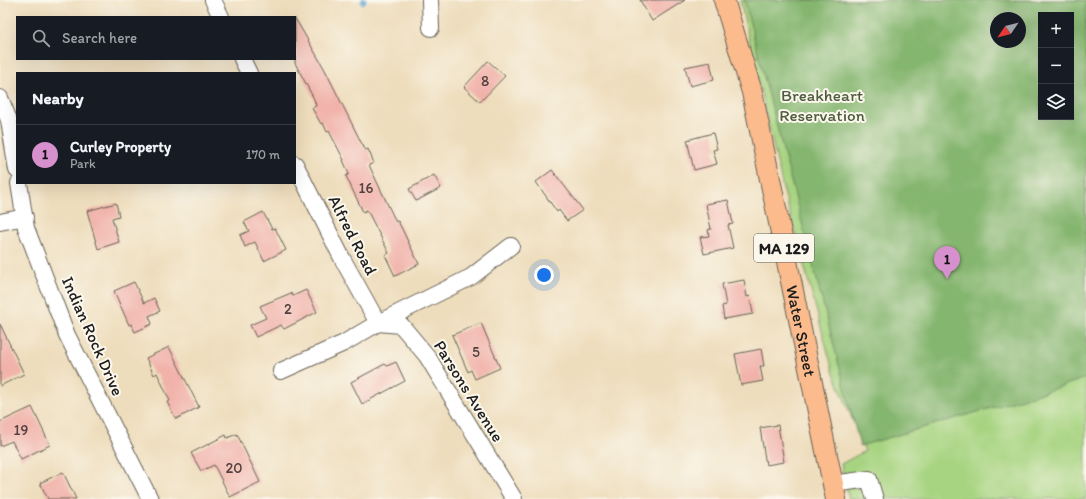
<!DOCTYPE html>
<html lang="en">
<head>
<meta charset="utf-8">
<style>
  :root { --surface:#171b24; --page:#242831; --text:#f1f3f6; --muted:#9ea1a6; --line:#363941; --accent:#d690ce }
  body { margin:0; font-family:Itim,sans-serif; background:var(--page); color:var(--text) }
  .controls { position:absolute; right:12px; top:12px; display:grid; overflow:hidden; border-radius:0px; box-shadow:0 4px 16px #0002 }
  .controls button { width:36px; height:36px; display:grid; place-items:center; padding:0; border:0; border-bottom:1px solid var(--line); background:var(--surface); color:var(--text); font:20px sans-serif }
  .compass { position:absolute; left:990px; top:12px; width:36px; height:36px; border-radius:50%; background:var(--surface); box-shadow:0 4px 16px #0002; rotate:235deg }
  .you { position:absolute; left:544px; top:275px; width:14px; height:14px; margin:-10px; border:3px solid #fff; border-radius:50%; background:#1a73e8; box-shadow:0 0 0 6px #1a73e833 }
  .badge { display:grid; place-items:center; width:26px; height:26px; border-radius:50%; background:var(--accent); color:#111; font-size:13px; font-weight:700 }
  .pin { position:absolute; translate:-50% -33px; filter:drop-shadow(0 1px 2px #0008) }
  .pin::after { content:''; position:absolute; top:21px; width:14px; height:12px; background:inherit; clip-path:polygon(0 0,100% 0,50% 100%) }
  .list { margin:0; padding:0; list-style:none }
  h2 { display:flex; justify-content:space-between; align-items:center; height:52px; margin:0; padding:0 16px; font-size:17px }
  h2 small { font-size:13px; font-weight:400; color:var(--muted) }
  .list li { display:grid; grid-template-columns:26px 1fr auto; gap:12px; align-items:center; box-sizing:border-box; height:60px; padding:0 16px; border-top:1px solid var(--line) }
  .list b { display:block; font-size:15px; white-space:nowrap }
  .list p { margin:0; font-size:13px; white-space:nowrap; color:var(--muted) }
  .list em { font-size:13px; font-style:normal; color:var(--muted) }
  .icon { flex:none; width:22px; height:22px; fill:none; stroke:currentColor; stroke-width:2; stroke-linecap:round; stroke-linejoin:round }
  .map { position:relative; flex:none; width:1086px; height:499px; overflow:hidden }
  .search { position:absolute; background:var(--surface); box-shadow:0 4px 16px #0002; left:16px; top:16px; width:280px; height:44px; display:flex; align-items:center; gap:10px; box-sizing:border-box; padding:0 14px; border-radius:0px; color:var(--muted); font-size:15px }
  .panel { position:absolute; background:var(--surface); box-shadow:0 4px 16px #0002; left:16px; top:72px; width:280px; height:112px; border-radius:0px }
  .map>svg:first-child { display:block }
</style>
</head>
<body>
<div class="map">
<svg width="1086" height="499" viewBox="0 0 1086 499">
  <rect width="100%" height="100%" fill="#fbf7ec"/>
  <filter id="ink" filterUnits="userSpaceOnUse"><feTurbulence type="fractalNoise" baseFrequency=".025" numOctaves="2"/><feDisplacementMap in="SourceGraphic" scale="8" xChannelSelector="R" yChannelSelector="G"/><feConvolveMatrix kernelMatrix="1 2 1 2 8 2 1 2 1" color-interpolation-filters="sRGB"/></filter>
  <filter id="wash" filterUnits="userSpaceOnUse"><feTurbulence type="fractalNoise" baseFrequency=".012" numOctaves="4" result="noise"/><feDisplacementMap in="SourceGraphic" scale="16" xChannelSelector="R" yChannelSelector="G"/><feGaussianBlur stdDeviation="0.9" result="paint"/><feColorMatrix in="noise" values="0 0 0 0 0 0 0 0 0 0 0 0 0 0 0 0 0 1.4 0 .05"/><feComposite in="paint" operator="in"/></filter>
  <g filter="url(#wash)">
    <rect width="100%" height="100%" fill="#eeddbc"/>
    <!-- green -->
    <path fill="#a7d481" stroke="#62784e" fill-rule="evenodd" d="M740,0h346v499h-237l-8,-35 24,-13 -32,-80 -50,-183zM1041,15h30v102h-30zM996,18h24v24h-24z"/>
    <!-- forest -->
    <path fill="#85b66f" stroke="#506946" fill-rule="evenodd" d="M744,0h342v378l-57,19 -169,49zM1041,15h30v102h-30zM996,18h24v24h-24z"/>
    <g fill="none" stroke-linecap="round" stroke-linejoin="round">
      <!-- stream -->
      <path stroke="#5ca2d2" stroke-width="5" d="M363,2l1,-2"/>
    </g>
    <g id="blocks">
      <!-- building -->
      <path fill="#f1b2aa" d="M640,0h45l-33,21z
        M295,18l29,50 41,82 3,-1 6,14 -5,2 27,57 2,-1 21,43 -24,12 -10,-21 4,-2 -22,-43 -4,2 -17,-36 3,-2 -6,-14h1l-15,-29 -2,1 -4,-9 -2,1 -9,-16 4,-2 -2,-7 -19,-36z
        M488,61l17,15 -25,26 -16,-15z
        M710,62l4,18 -24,6 -5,-19z
        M713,133l4,16 -4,1 4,14 -23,6 -7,-30z
        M552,170l31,40 -16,11 -8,-11 -2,2 -21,-30z
        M434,175l7,13 -25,13 -7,-12z
        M728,200l5,24 -5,1 5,23 -29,6 -4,-17 9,-1 -1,-6 3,-1 -5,-25z
        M116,203l3,13 -7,2 7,24 -21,7 -11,-38z
        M263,212l9,17 3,-1 11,22 -22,11 -9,-19 -10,5 -5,-12 9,-4 -5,-9z
        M744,280l3,17 3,-1 3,18 -29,5 -2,-13 4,-1 -4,-21z
        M134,282l10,21 10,-5 6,13 -11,5 3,8 -17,8 -4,-8 -2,1 -15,-34z
        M306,290l11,22 -33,17 -3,-4 -25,12 -6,-12 16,-7 -6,-12 31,-13 2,3z
        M481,323l19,45 -25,11 -4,-9 -3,2 -16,-37z
        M0,324l24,50 -24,12z
        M169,347l30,60 -23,12 -9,-17 3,-1 -13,-28 -3,2 -8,-17z
        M761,349l3,17h-4l3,15 -22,4 -6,-31z
        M396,362l9,19 -43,23 -11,-22 34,-18 2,2z
        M32,407l18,38 -29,14 -9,-18 -12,5v-24z
        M778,425l6,37 -18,3 -6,-37z
        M237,434l23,48 -30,15 -16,-32 -13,6 -10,-18 35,-18 1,3z
        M63,472l13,27h-28l-8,-16z"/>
    </g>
  </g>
  <g filter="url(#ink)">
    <use href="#blocks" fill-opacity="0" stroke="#666054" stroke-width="1"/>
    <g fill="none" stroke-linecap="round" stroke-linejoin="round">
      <defs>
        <path id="minor" d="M213,0l8,17
          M430,0l1,28
          M242,59l7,14
          M0,98l9,22 8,50
          M295,164l48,96 35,63 23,2 26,31 87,143
          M19,183l7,45 41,107 83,164
          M0,222l25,-5
          M281,371l63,-28 34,-20 93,-46 40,-31
          M833,484l36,-5 6,20"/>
        <g id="major">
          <path id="s1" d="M724,0l28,92 84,407"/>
        </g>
      </defs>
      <!-- minor casing -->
      <use href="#minor" stroke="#666054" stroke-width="18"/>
      <!-- major casing -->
      <use href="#major" stroke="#666054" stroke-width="22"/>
      <!-- minor -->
      <use href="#minor" stroke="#fff" stroke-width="16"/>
      <!-- major -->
      <use href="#major" stroke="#fbbb8d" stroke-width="20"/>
    </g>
  </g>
  <g text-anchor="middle" stroke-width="4" stroke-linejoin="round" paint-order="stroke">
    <!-- number labels -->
    <g font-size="15" fill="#514240">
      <text x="485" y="86">8</text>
      <text x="366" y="193">16</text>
      <text x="288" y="314">2</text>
      <text x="476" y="357">5</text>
      <text x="21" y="435">19</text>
      <text x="234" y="473">20</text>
    </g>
    <!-- shield labels -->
    <rect fill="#fbf7ec" stroke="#5f5e5a" stroke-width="1" x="754" y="234" width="60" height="28" rx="3"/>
    <g font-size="16" font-weight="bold" fill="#1c1c1c">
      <text x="784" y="254">MA 129</text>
    </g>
    <!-- park labels -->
    <g font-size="17" fill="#4d5c3f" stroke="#fbf7ec">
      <text x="822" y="101">Breakheart<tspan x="822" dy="20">Reservation</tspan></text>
    </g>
    <!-- street labels -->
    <g font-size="17" fill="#1c1c1c" stroke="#fbf7ec">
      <text transform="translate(353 235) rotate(63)" y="6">Alfred Road</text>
      <text dy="6" stroke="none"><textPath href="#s1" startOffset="340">Water Street</textPath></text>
      <text transform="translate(93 336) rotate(66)" y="6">Indian Rock Drive</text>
      <text transform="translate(469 391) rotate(58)" y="6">Parsons Avenue</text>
    </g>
  </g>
</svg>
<div class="controls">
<button>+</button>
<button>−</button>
<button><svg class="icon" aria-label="layers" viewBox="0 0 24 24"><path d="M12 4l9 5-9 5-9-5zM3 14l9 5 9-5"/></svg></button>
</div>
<svg class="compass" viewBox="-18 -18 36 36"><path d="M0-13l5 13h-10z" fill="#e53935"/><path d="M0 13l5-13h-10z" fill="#9ea1a6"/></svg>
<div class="you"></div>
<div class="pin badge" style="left:947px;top:279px">1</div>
<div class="search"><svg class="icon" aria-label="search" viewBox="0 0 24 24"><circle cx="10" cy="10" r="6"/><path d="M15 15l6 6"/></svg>Search here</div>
<section class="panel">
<h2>Nearby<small></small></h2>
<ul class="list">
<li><span class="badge">1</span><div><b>Curley Property</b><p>Park</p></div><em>170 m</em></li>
</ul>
</section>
</div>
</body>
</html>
